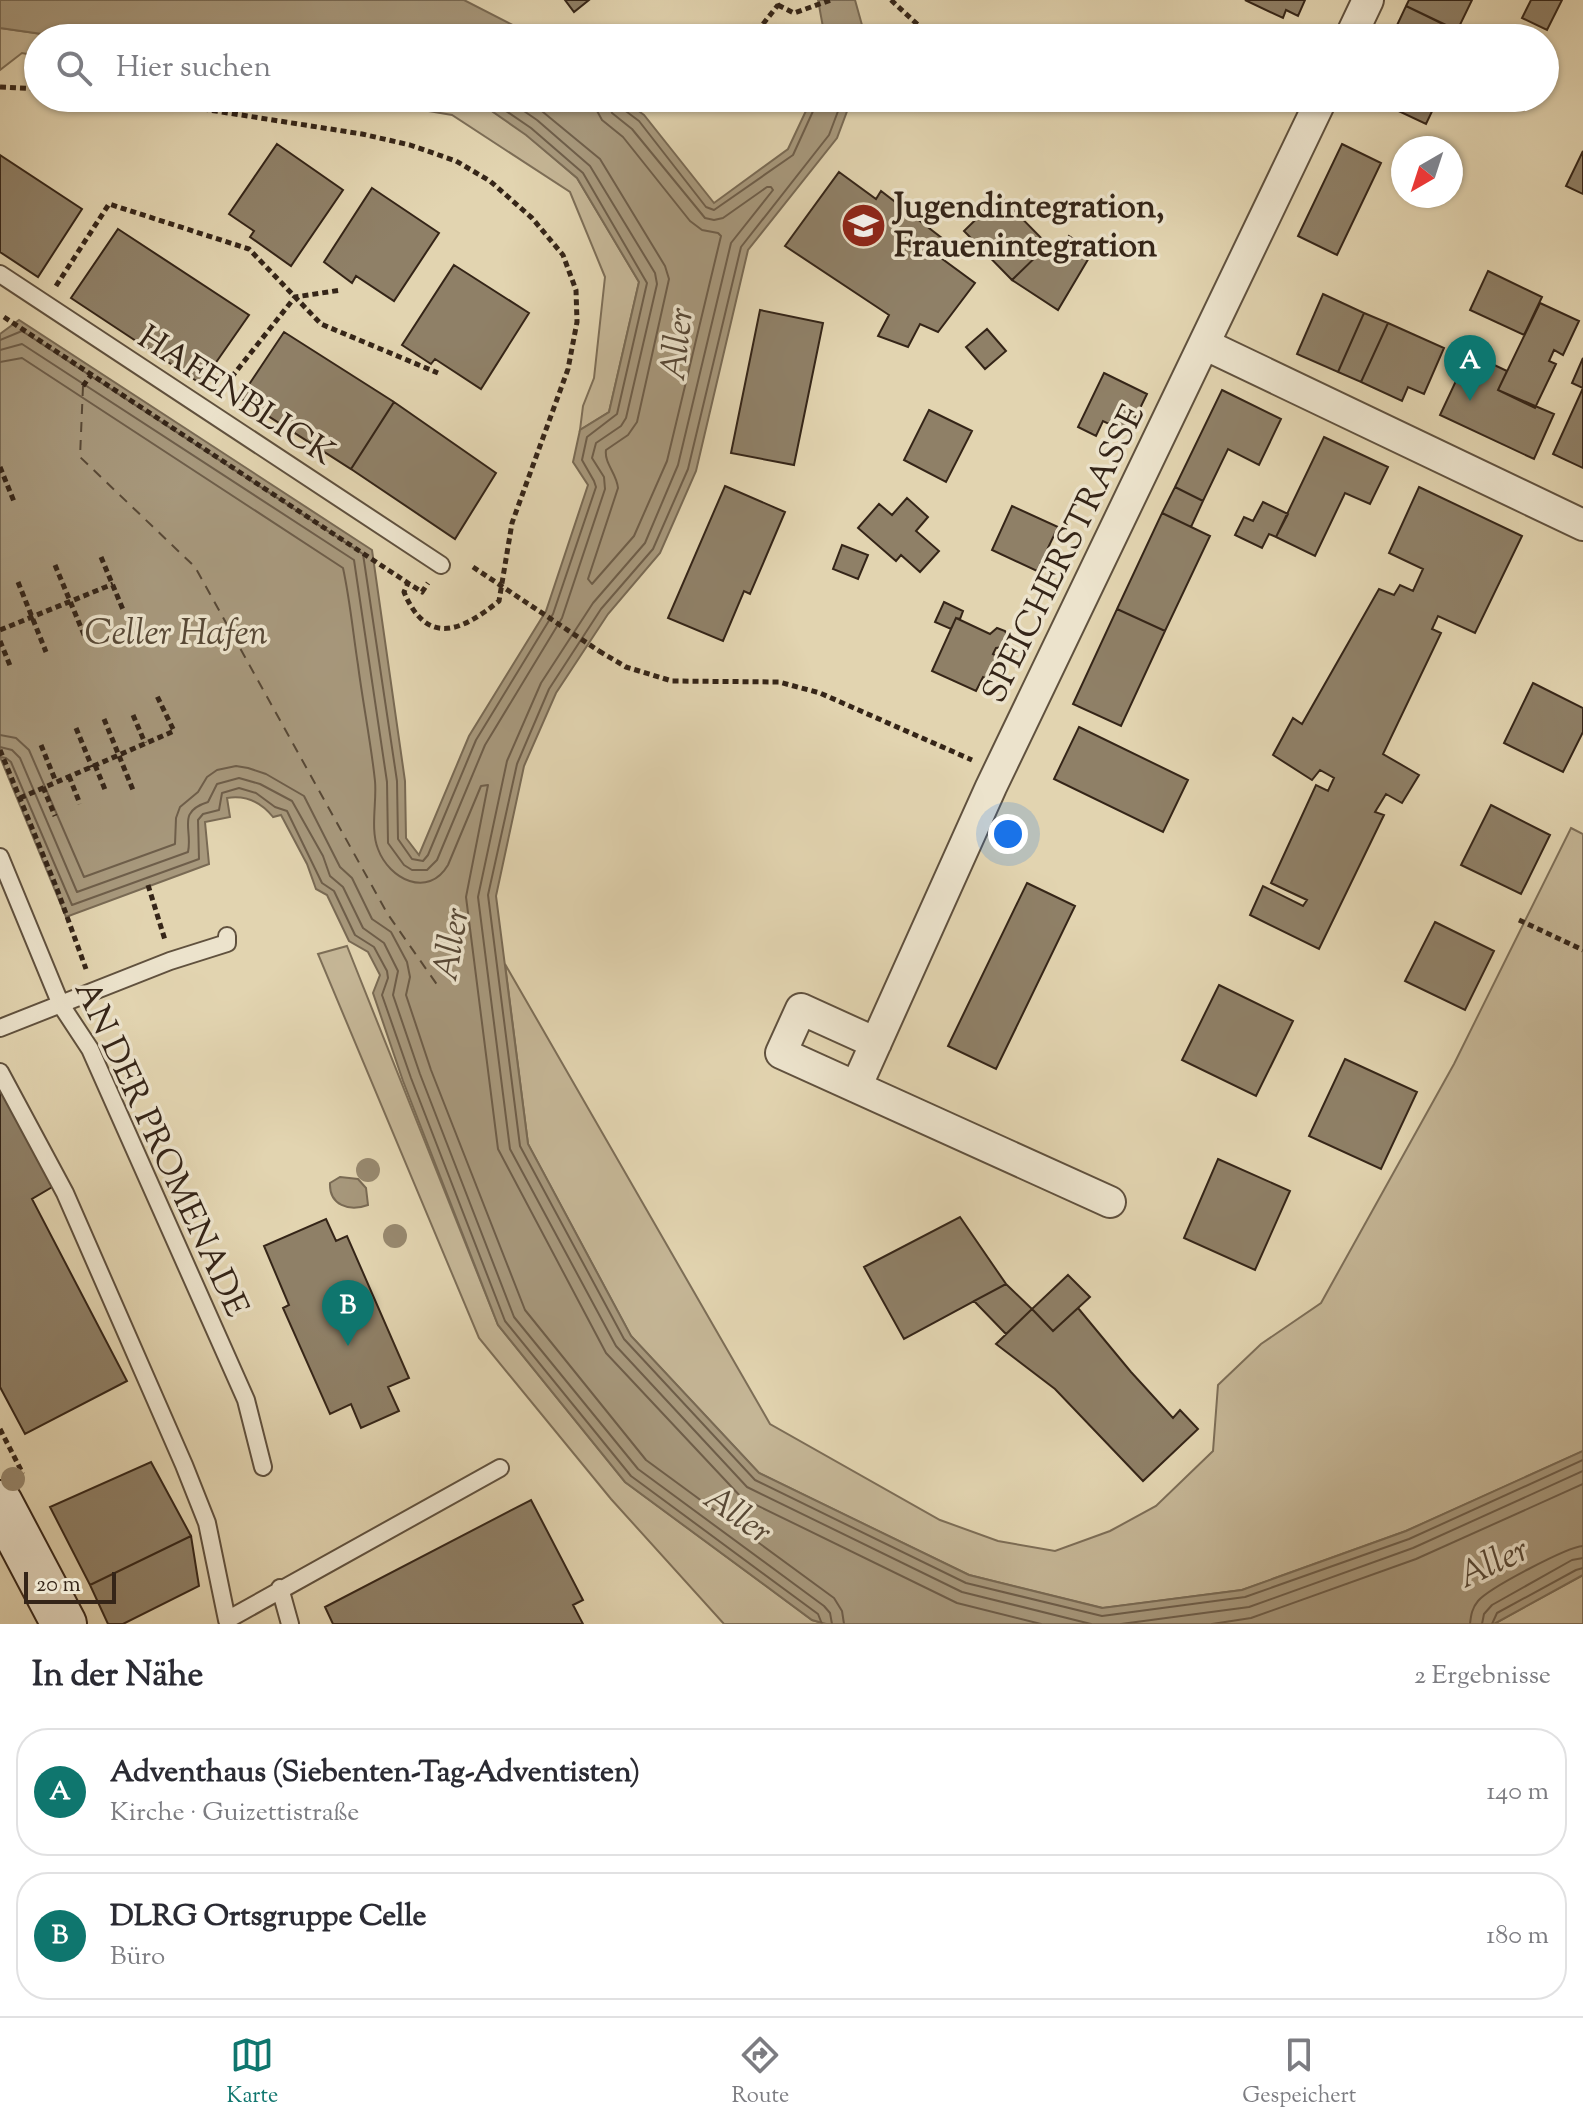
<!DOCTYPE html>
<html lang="de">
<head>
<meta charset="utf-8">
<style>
  :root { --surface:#fff; --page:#f2f2f3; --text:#2b2b33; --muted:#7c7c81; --line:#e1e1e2; --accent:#0f766e }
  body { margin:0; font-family:"Sorts Mill Goudy",serif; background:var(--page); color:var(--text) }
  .compass { position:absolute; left:1391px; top:136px; width:72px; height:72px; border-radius:50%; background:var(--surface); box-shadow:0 2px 6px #0004; rotate:219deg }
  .scale { position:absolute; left:24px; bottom:20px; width:92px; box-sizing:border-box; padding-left:8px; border:4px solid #352518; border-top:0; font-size:22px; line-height:28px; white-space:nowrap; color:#352518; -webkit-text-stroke:6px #ece3cc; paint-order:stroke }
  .you { position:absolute; left:1008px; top:834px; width:28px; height:28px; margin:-20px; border:6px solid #fff; border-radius:50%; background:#1a73e8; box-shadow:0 0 0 12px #1a73e833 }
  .badge { display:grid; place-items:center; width:52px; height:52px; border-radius:50%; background:var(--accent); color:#fff; font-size:26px; font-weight:700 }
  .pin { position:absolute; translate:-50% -66px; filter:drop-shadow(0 2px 4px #0008) }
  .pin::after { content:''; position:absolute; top:42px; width:28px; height:24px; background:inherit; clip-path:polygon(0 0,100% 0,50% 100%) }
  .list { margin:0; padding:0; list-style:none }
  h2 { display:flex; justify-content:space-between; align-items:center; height:104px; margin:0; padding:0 32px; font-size:34px }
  h2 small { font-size:26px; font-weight:400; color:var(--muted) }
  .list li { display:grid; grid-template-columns:52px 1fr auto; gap:24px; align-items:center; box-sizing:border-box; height:128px; margin:0 16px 16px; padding:0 16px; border:2px solid var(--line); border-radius:32px }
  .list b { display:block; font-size:30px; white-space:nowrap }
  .list p { margin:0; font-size:26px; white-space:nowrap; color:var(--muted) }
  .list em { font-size:26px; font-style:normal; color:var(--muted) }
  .icon { flex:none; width:44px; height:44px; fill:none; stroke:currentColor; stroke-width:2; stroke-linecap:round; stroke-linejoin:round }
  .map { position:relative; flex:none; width:1583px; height:1624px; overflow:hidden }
  .search { position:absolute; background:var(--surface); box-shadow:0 2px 6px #0004; left:24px; right:24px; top:24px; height:88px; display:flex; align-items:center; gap:20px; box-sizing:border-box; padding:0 28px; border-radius:44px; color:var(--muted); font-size:30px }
  .sheet { height:392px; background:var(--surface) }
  nav { display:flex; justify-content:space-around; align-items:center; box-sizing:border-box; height:112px; border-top:2px solid var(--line); background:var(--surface); font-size:22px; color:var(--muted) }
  nav a { display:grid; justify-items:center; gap:4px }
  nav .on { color:var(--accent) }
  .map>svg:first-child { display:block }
</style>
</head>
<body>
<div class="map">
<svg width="1583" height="1624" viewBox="0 0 1583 1624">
  <rect width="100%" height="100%" fill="#e2d4b0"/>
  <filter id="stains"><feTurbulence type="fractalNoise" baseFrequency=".0025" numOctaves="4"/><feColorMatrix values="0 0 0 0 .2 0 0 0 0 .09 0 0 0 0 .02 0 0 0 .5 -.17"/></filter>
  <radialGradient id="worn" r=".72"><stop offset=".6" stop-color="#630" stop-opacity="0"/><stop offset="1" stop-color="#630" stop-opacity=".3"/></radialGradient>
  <!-- green -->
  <path fill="#c5b696" stroke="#7d6e57" stroke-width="2" d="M0,28l69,10h-31v18l-16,-3 -22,17z
    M352,98h121l53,36 51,44 62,104 -30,130 -29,18 3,-24 11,-28 11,-101 -35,-85 -118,-77z
    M1571,828l12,6v617l-177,80 -164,59 -139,18 -134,-33 -210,-102 -128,-137 -103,-192 -23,-180 265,460 170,96 58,21 57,10 55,-20 46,-25 57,-55 5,-66 43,-41 60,-41 133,-239z
    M347,946l151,379 127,157 187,138 14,4h-102l-113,-125 -132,-161 -161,-384z
    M1583,1575v49h-89z"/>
  <!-- water -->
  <path fill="#a7987c" stroke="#796a54" stroke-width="2" d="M0,0h464l74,38h-468l-70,-10z
    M818,0h37l7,25 -1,13h-36z
    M473,98h148l23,17 70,88 74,-54 24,-51h40l-15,40 -89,112 -52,221 -36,82 -52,61 -52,79 -32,73 -28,130 32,248 103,192 128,137 210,102 133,33 140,-18 164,-59 177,-80v124l-89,49h-668l-14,-4 -187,-138 -127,-157 -95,-244 -30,-88 7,-18 -12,-23 -19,-11 -22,-46 -11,-6 -9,-25 -26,-49 -8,2c-12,-15 -27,-22 -46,-19l3,19 -25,5 4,42 -143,53 -66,-160v-423l19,-14 353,230 33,231 1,57 13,17 50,-119 77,-125 42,-126 -15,-23 7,-32 29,-18 30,-130 -62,-104 -51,-43z
    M340,1177l18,2 8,9 2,17c-19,7 -39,0 -38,-22z"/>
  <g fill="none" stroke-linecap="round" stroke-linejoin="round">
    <!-- shore -->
    <path stroke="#6e5e4a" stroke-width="2" d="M526,98l74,61 65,107 4,13 -32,143 -9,13 -22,15c-2,13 11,24 12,38l-30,91 4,5 42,-48 33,-75 54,-225 -3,-3 -16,-3 -12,-9 -67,-84 -21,-17 -6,-11 -1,-11
      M607,98l5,15 20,16 73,89 9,2 9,-2 44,-31h4l2,3 -42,53 -53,222 -33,78 -52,60 -52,80 -34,78 -29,136 32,252 106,197 131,141 215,105 129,32
      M617,98l2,8 20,15 67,86 8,3 79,-55 26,-57
      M843,98l-14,37 -88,112 -53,222 -35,80 -52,60 -52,80 -32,75 -29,131 32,251 104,193 131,141 211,103 136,33 143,-19 164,-58 174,-79
      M0,340l22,-9 341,223 34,227 1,58 14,20 11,2 5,-6 48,-115 77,-126 43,-127 -2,-6 -12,-21 5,-23 30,-23 30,-131 -64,-110 -52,-45 -44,-30
      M0,350l22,-6 332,216 33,222 1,61 16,22 8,5h15l10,-10 48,-115 77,-127 43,-129 -1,-12 -12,-19 4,-15 25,-17 5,-8 31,-134 -2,-11 -65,-107 -53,-46 -32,-22
      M0,362l22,-4 321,210c7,32 10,65 15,97 5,39 13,78 17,116 2,21 -5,48 3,68 11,30 50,50 70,16l33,-79 7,-1 -22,112 32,252 108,204 136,145 215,105 84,21
      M0,735l16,3 13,12 55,127 91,-33 1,-26 4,-11 18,-15 9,-15 10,-7 19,-4 12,2 18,6 38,22 36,71 12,11 20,41 19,13 16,30 3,15 -4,18 25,75 94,240 121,150 188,138 8,13 2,13
      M0,747l12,3 8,8 57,134 111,-40c5,-23 -12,-40 20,-50l9,-18 22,-6 21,6 32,17 31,55 7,20 13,11 20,41 21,15 14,28 -5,24 27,79 94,243 124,152 186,137 6,7 2,11
      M0,757l6,1 5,4 61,143 127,-46 -1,-39 5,-6 16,-4 3,-17 17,-5 17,5 19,14 12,4 35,72 12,8 21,44 19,12 13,24 1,7 -6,17 29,83 94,243 126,155 187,138 4,10
      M1121,1624l128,-17 164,-59 170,-77
      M1212,1624l39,-6 165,-59 167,-75
      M1470,1624c1,-9 2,-16 8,-23 11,-13 89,-54 105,-55
      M1482,1624l2,-10 8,-9 80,-45 11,-2
      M1492,1624l5,-11 79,-43 7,-2"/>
    <!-- ferry -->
    <path stroke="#574836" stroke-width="2" stroke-dasharray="10 8" stroke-linecap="butt" d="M83,386l-3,71 115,110 192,346 51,73"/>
  </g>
  <!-- building -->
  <path fill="#8f8067" stroke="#352518" stroke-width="2" d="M565,0h24l-15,12z
    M1245,0h60l-7,16 -12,-6 -3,8z
    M1409,0h63l-15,31 -51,-25z
    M1531,0h31l-15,30 -25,-12z
    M1406,6l63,30v2h-78z
    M1371,98h54l11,5 -10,21z
    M277,144l66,46 -52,76 -41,-29 4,-6 -25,-17z
    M1342,144l39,19 -44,92 -39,-19z
    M1583,151v43l-17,-8z
    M0,155l82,54 -44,68 -38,-25z
    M839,172l37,27 5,-8 66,51 -10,13 38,28 -37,49 -18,-8 -12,23 -30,-11 11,-21 -104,-69z
    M372,188l67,45 -45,68 -38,-25 -4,7 -28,-21z
    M1000,196l48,49 -36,35 -48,-49z
    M118,229l131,86 -48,69 -130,-86z
    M1069,236l24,15 -35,59 -46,-30 36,-35 12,6z
    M454,265l75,48 -48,76 -46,-30 -4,5 -29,-19z
    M1488,271l54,26 -18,38 -54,-25z
    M1323,294l41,19 -26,59 -41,-18z
    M1540,303l39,18 -16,34 -9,-5 -5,11 7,3 -21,44 -37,-18z
    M760,310l63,13 -29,142 -63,-12z
    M1364,313l24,10 -27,59 -23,-10z
    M1388,323l56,25 -20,46 -16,-7 -6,14 -41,-19z
    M987,329l19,22 -21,18 -19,-22z
    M284,332l110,70 -43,67 -111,-71z
    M1469,353l38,18 -9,19 56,24 -20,45 -94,-44z
    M1583,358v110l-30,-14 30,-66 -11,-5z
    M1104,373l43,21 -19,39 -25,-12 -7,15 -18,-9z
    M1222,390l59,29 -22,46 -31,-16 -25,52 -28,-14z
    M394,402l102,71 -41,66 -104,-70z
    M929,410l43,21 -26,51 -42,-22z
    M1324,437l64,30 -18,37 -25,-11 -30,63 -39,-19z
    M725,486l60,26 -35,82 -6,-3 -21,50 -55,-23z
    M1175,487l28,14 -12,26 -29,-14z
    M1419,487l103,49 -47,97 -37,-17 -6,13 9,4 -58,121 36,21 -17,28 -16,-9 -11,18 9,3 -65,134 -69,-34 13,-29 40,20 4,-6 -36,-17 45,-98 12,6 6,-13 -14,-8 -8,10 -39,-25 20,-37 9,6 77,-135 15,6 6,-10 13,6 10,-22 -34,-16z
    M907,498l21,19 -12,14 23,20 -19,21 -19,-17 -5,6 -38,-33 21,-24 13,11z
    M1263,502l25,12 -12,23 -7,-3 -7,14 -27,-13 9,-18 9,4z
    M1012,506l46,21 -21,44 -45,-21z
    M1162,513l48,23 -45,95 -48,-22z
    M842,545l26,10 -10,24 -25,-10z
    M944,602l19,9 -3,8 -4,-1 -5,11 -16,-7z
    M1117,609l48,22 -44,95 -48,-22z
    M956,618l34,16 7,-6 8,3 4,8 -5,8 -8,1 -3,6 6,3 -10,23 -6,-3 -7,14 -44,-20z
    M1533,683l50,25v24l-20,40 -59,-29z
    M1079,727l109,53 -25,52 -109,-53z
    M1491,805l59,30 -29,59 -60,-29z
    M1027,883l48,23 -79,163 -48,-23z
    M1435,922l59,29 -29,59 -60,-29z
    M1219,985l74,36 -37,75 -74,-36z
    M1345,1059l72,33 -36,77 -72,-33z
    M0,1085l54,101 -22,13 95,182 -102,53 -25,-47z
    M1218,1159l72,32 -35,79 -71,-32z
    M960,1217l46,67 -102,55 -40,-72z
    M326,1219l10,22 11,-5 62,142 -21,9 11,24 -38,17 -10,-24 -21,10 -47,-106 6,-3 -25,-59z
    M1068,1275l22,22 -37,34 -21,-22z
    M1006,1284l26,25 -26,25 -32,-33z
    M1078,1308l53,64 42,46 7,-8 18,19 -55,52 -88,-92 -59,-45 36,-35 21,22z
    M151,1462l40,74 -101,49 -40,-78z
    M531,1500l52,100 -10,5 10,19h-250l-8,-17z
    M191,1536l8,50 -76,38h-15l-18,-39z"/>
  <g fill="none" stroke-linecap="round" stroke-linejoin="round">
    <defs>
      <path id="lane" d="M0,274l441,291
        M0,857l61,148 29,44 156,351 17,67
        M0,1028l170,-67 57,-18v-7
        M0,1072l65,121 119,272 23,58 20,97 273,-152
        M280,1588l10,36"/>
      <path id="street" d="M1350,38l18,-38
        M1204,344l379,181
        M876,1043l-75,-34 -20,44 329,149
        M856,1087l135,-300 331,-689"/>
      <path id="secondary" d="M0,1503l64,121"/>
    </defs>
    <!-- lane casing -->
    <use href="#lane" stroke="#60513e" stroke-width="20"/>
    <!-- street casing -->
    <use href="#street" stroke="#60513e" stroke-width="34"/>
    <!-- secondary casing -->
    <use href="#secondary" stroke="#352518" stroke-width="48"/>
    <!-- path -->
    <path stroke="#352518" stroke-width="5" stroke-dasharray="6 4" stroke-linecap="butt" d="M891,0l27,25
      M778,5l16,8 37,-13
      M763,24l15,-19 -2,-5
      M0,87l38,2
      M133,98l229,36 48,11 46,16 34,20 42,37 31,37 13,35 1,32 -9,47 -56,154 -13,78c-37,30 -72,46 -95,-9l4,-9
      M56,286l53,-82 140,45 72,75 117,49
      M4,317l404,266 14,9 6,-9
      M83,386l8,-11
      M219,393l76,-96 46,-7
      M0,467l15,37
      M101,557l23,55
      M55,565l30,72
      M18,582l28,70
      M0,630l113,-46
      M0,641l11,27
      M599,651l27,16 46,14 107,1 41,11 152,67
      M133,715l12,28
      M104,719l29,71
      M76,728l16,39
      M41,745l15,37
      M0,750l57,139 29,80
      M95,765l11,27
      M69,776l11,28
      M43,787l12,29
      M20,798l154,-67 -17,-35
      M148,885l17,55
      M1519,920l64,30
      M0,1429l23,45"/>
    <!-- lane -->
    <use href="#lane" stroke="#ece3cc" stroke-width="16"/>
    <!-- street -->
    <use href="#street" stroke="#ece3cc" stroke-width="30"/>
    <!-- secondary -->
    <use href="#secondary" stroke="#ece3cc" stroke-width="44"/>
    <!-- path-bridge -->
    <path stroke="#352518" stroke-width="5" stroke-dasharray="6 4" stroke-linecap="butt" d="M473,567l126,84"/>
  </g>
  <!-- trees -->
  <g fill="#97886e">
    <circle cx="368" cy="1170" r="12"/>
    <circle cx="395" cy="1236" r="12"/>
    <circle cx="13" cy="1479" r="12"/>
  </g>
  <!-- icons -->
  <defs>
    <symbol id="university-disc" viewBox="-11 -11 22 22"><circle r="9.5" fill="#8f2418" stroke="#ece3cc"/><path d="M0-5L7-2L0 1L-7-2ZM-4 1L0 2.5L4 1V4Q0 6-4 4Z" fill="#fff"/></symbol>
  </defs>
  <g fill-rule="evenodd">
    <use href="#university-disc" x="838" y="200" width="51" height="51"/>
  </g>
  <g text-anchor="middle" stroke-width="7" stroke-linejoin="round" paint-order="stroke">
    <!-- poi labels -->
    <g font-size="34" font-weight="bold" fill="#352518" stroke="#ece3cc" text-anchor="start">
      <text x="894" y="217">Jugendintegration,<tspan x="894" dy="39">Frauenintegration</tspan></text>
    </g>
    <!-- street labels -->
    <g font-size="34" fill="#352518" stroke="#ece3cc">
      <text transform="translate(237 394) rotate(33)" y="12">HAFENBLICK</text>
      <text transform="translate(1062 553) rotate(-64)" y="12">SPEICHERSTRASSE</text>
      <text transform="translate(163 1148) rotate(65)" y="12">AN DER PROMENADE</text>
    </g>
    <!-- water labels -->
    <g font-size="36" font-style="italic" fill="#574836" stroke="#ece3cc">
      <text transform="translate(675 344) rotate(-83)" y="13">Aller</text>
      <text x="176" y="644">Celler Hafen</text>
      <text transform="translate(449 944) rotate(-80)" y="13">Aller</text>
      <text transform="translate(739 1513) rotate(35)" y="13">Aller</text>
      <text transform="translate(1492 1561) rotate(-25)" y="13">Aller</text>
    </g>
  </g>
  <rect width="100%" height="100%" filter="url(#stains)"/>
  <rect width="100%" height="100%" fill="url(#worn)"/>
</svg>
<svg class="compass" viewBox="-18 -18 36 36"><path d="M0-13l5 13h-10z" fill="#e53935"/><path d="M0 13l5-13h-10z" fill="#7c7c81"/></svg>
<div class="scale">20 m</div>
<div class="you"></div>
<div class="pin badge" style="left:1470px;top:401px">A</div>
<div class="pin badge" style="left:348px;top:1346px">B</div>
<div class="search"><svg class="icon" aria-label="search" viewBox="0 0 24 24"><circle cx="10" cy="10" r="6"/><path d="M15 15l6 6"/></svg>Hier suchen</div>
</div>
<section class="sheet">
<h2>In der Nähe<small>2 Ergebnisse</small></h2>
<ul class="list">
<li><span class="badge">A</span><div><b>Adventhaus (Siebenten-Tag-Adventisten)</b><p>Kirche · Guizettistraße</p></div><em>140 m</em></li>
<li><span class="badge">B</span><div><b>DLRG Ortsgruppe Celle</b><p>Büro</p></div><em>180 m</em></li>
</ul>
</section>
<nav>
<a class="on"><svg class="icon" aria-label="map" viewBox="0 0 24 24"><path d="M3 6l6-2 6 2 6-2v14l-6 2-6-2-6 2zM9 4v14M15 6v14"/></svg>Karte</a>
<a><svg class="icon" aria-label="directions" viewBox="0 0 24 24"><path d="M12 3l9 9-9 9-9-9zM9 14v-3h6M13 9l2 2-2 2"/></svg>Route</a>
<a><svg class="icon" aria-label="saved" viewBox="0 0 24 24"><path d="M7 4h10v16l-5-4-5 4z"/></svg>Gespeichert</a>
</nav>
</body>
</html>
